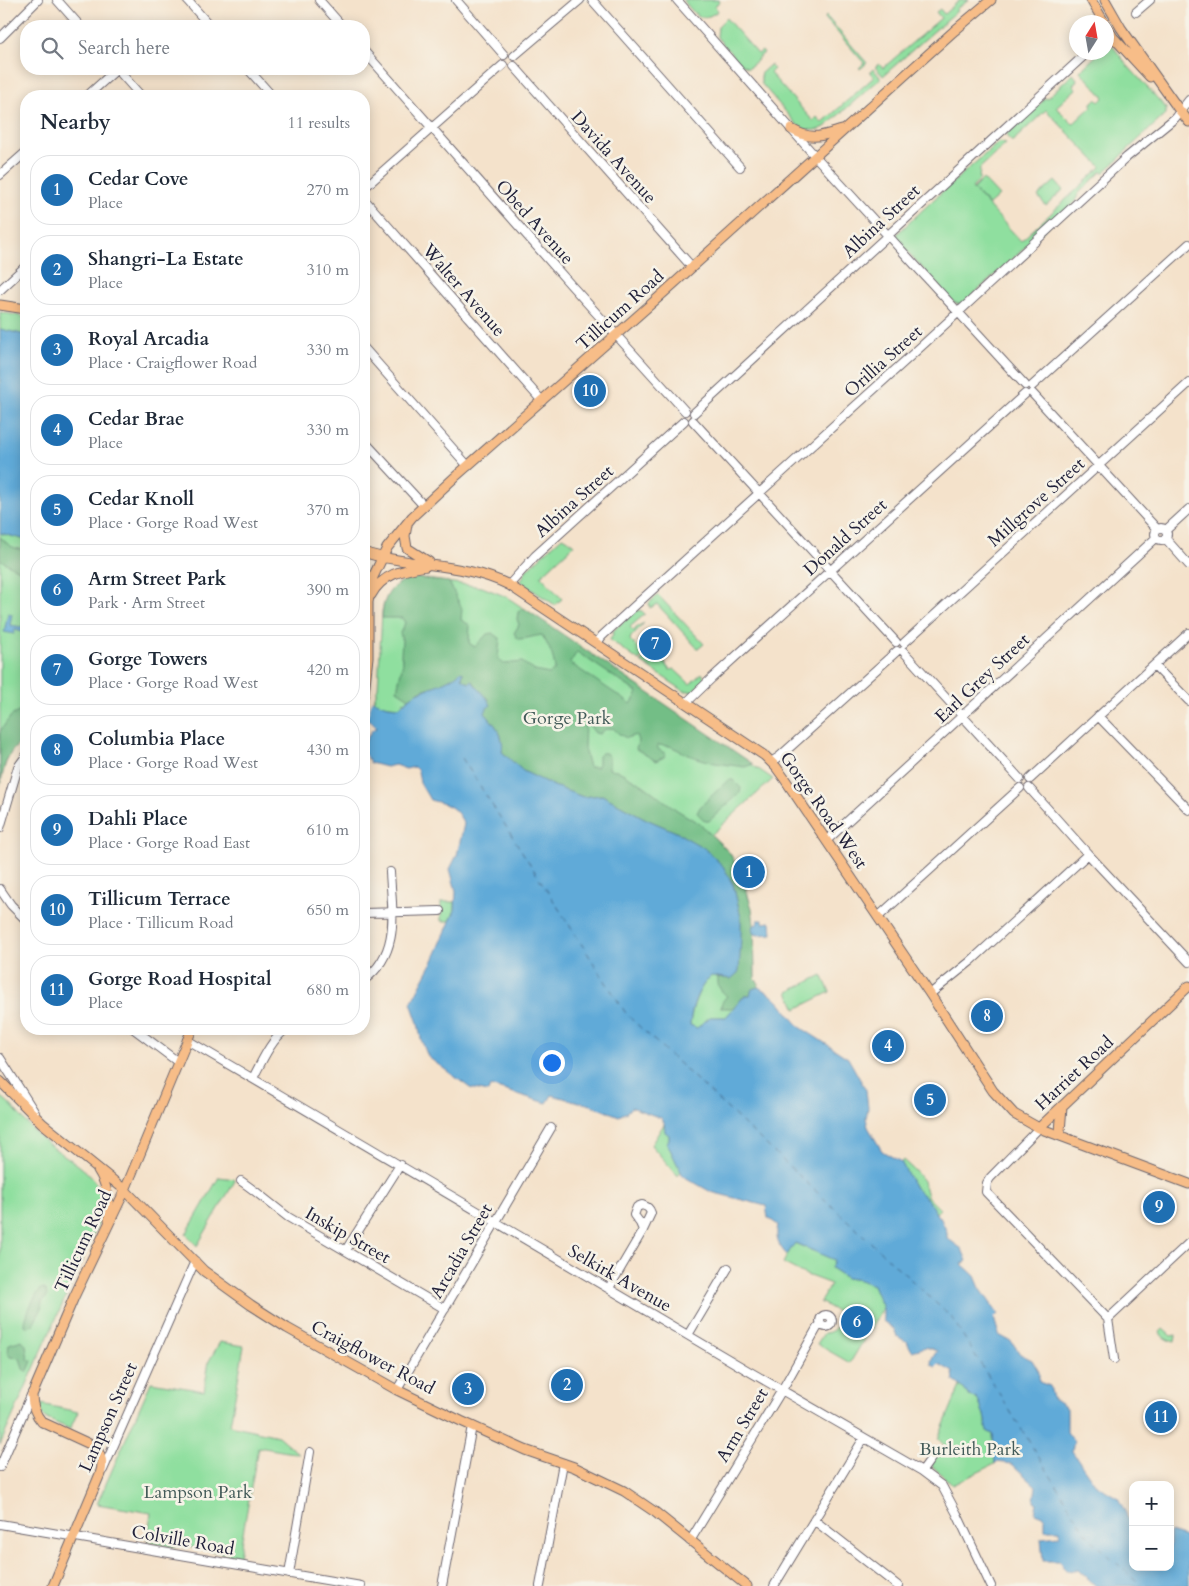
<!DOCTYPE html>
<html lang="en">
<head>
<meta charset="utf-8">
<style>
  :root { --surface:#fff; --page:#f6f6f7; --text:#1f2937; --muted:#747a83; --line:#e0e1e3; --accent:#1f6fb2 }
  body { margin:0; font-family:Cardo,serif; background:var(--page); color:var(--text) }
  .controls { position:absolute; right:15px; bottom:15px; display:grid; overflow:hidden; border-radius:10px; box-shadow:0 2px 12px #0003 }
  .controls button { width:45px; height:45px; display:grid; place-items:center; padding:0; border:0; border-bottom:1px solid var(--line); background:var(--surface); color:var(--text); font:25px sans-serif }
  .compass { position:absolute; left:1069px; top:15px; width:45px; height:45px; border-radius:50%; background:var(--surface); box-shadow:0 2px 12px #0003; rotate:11deg }
  .you { position:absolute; left:551px; top:1062px; width:18px; height:18px; margin:-12px; border:4px solid #fff; border-radius:50%; background:#1a73e8; box-shadow:0 0 0 8px #1a73e833 }
  .badge { display:grid; place-items:center; width:32px; height:32px; border-radius:50%; background:var(--accent); color:#fff; font-size:16px; font-weight:700 }
  .pin { position:absolute; translate:-50% -50%; border:2px solid #fff; box-shadow:0 1px 5px #0006 }
  .list { margin:0; padding:0; list-style:none }
  h2 { display:flex; justify-content:space-between; align-items:center; height:65px; margin:0; padding:0 20px; font-size:21px }
  h2 small { font-size:16px; font-weight:400; color:var(--muted) }
  .list li { display:grid; grid-template-columns:32px 1fr auto; gap:15px; align-items:center; box-sizing:border-box; height:70px; margin:0 10px 10px; padding:0 10px; border:1px solid var(--line); border-radius:20px }
  .list b { display:block; font-size:19px; white-space:nowrap }
  .list p { margin:0; font-size:16px; white-space:nowrap; color:var(--muted) }
  .list em { font-size:16px; font-style:normal; color:var(--muted) }
  .icon { flex:none; width:28px; height:28px; fill:none; stroke:currentColor; stroke-width:2; stroke-linecap:round; stroke-linejoin:round }
  .map { position:relative; flex:none; width:1189px; height:1586px; overflow:hidden }
  .search { position:absolute; background:var(--surface); box-shadow:0 2px 12px #0003; left:20px; top:20px; width:350px; height:55px; display:flex; align-items:center; gap:12px; box-sizing:border-box; padding:0 18px; border-radius:20px; color:var(--muted); font-size:19px }
  .panel { position:absolute; background:var(--surface); box-shadow:0 2px 12px #0003; left:20px; top:90px; width:350px; height:945px; border-radius:20px }
  .map>svg:first-child { display:block }
</style>
</head>
<body>
<div class="map">
<svg width="1189" height="1586" viewBox="0 0 1189 1586">
  <rect width="100%" height="100%" fill="#f7f3e8"/>
  <filter id="ink" filterUnits="userSpaceOnUse"><feTurbulence type="fractalNoise" baseFrequency=".02" numOctaves="2"/><feDisplacementMap in="SourceGraphic" scale="10" xChannelSelector="R" yChannelSelector="G"/><feConvolveMatrix kernelMatrix="1 2 1 2 8 2 1 2 1" color-interpolation-filters="sRGB"/></filter>
  <filter id="wash" filterUnits="userSpaceOnUse"><feTurbulence type="fractalNoise" baseFrequency=".0096" numOctaves="4" result="noise"/><feDisplacementMap in="SourceGraphic" scale="20" xChannelSelector="R" yChannelSelector="G"/><feGaussianBlur stdDeviation="1.12" result="paint"/><feColorMatrix in="noise" values="0 0 0 0 0 0 0 0 0 0 0 0 0 0 0 0 0 1.4 0 .05"/><feComposite in="paint" operator="in"/></filter>
  <g filter="url(#wash)">
    <rect width="100%" height="100%" fill="#f4e2cb"/>
    <!-- green -->
    <path fill="#8fdf9f" stroke="#58806d" d="M683,0h35l1,2 -4,4 3,5c-18,13 -23,3 -35,-11z
      M960,0h9l-13,9 1,2 -74,65 -8,-9 4,-3 4,4 58,-50 -5,-6 4,-3 4,5z
      M826,16l41,47 -7,6 -1,-1 5,-5 -39,-45z
      M726,18l32,36 4,-3 2,2 -7,6 1,1 -10,8 -5,-3h-2l-24,-28 1,-11z
      M1112,45l15,20 39,43v6l-42,39 -4,5 -16,14h-3l-22,21 -5,10 -111,101 -2,1 -8,-3 -56,-62v-6l49,-46 53,-46 7,2 -26,24 -1,12 -7,8 49,53 80,-74 -55,-57 -33,31h-2l-4,-4v-4l36,-32 -1,-2 5,-1 26,-24 4,5 -1,3 -3,3 3,4 -20,18 17,17 19,-18 -1,-2 5,-5 3,3 5,-5 -24,-26 19,-18 7,-1 1,-6z
      M770,65l4,4 -4,4 43,48 4,-4 5,6 52,-46 -4,-5 3,-3 8,9 -56,49c-10,5 -18,4 -28,-2l-36,-42v-8l-1,-1z
      M983,179l16,17 -10,9 -16,-16z
      M1055,181l8,9 -17,16 -8,-10z
      M0,312l26,5v18l-26,-6z
      M0,533l26,7v200c-20,10 -21,26 -26,46z
      M562,537l5,2 7,6 -33,31 21,23 -7,6 -30,-20 -4,-4 6,-12z
      M417,578l65,9 25,10 266,182 -62,56c45,36 43,92 44,144l4,4 -1,4 -6,2 -26,28h-16l-13,11 -7,-3c2,-18 8,-37 21,-49l20,3 -327,-278 -4,6 -19,-2 -8,-3 5,-15 4,-76c3,-19 16,-31 35,-33z
      M658,595l46,49 -6,5 -41,-45 -7,4 -1,-5z
      M635,610l7,1 3,3 -15,13 4,4 2,-3 8,-5 -13,14 -1,3 11,11h3l6,-5 -4,7 -7,8 -29,-21 3,-6 -1,-2z
      M653,649v3l5,5h2v2l4,4h2v2l4,5 4,-1 16,15 12,-11 3,6 -14,14 -1,-2h-6l-43,-29 7,-6z
      M441,902h14v8l-5,11h-9z
      M822,975l8,17 -34,17 -8,-17z
      M0,1096c13,8 27,30 40,41 28,26 76,38 58,87l-98,221z
      M664,1124l1,8 4,2v5l-2,4 14,28 -3,5 -27,-31z
      M903,1160l13,12 7,9 4,15 13,13 -4,4 -8,-13 -13,-12 -14,-26z
      M219,1177l16,2v2l-38,65 -11,-12z
      M794,1243l41,17 -4,8 15,10 14,2 13,5 10,23 -33,55 -33,-19 7,-11c11,0 14,-9 19,-18l-23,-13 11,-18 -27,-10 -21,-11z
      M1163,1329l8,7 5,-1 -1,7c-6,-1 -13,-4 -15,-10z
      M220,1342l24,4 -14,79 48,11 21,18 -41,-7 -19,109 -50,-9 -20,-1 -22,-6 4,-27 -54,-9 54,-122 53,9 5,-30z
      M960,1386l3,2 6,8 8,2 7,17 3,16 6,3 2,30 -43,21c-6,-8 -17,-14 -22,-23l4,-7 11,-9 -7,-7z
      M41,1404l37,8 -8,17 -23,-10 -4,-3 -4,-8z"/>
    <!-- forest -->
    <path fill="#73be86" stroke="#4a7060" fill-rule="evenodd" d="M0,537c8,7 14,14 26,12v23c-6,0 -21,-9 -26,-13z
      M417,578l32,4 13,27 -1,11 9,5 -1,18 6,4 12,-13 5,-1 8,5 -2,21 6,5 18,-2 13,9 14,3 6,-4c-1,-14 -6,-23 -13,-35 -9,1 -15,4 -24,4l-4,-6 5,-8 -2,-6 1,-7 6,-4 229,156 -8,3 -30,-4 -24,-7 -21,-10 -13,-1 1,4 8,5 -2,3 -8,4 -20,-12 2,-8 -2,-6 -10,3 -8,-5 -5,-5 -10,2 -3,4 -5,-1 -6,-8h-4l-1,23 5,19h9v-11l3,-3h5l3,4v12l8,1 26,15 34,25 23,14 30,29 10,20 12,35 2,16 1,55 4,4 -1,4 -6,2 -2,6h-5l-11,13h-13l1,-6 5,-6c-7,-6 -10,-9 -9,-19l13,2 9,-27 1,-35 -8,-33 -10,-18 -20,-18 -27,-16 -30,-13 -44,-24 -19,2 -29,-11 -31,-15 -21,-19c3,-17 -7,-27 -17,-39l4,-14 -7,-5 -9,-13 -4,2 -7,-5 1,-6 -23,12 -18,6 -13,8 -12,-8 6,-28 -2,-7 1,-15 -2,-7 5,-10 -3,-5h-20c1,-23 11,-38 35,-40zM577,652l61,41 -7,11 -61,-41z
      M26,708v31c-19,12 -21,24 -26,44v-52l11,-15z
      M728,780h5l8,8 -1,5 -31,28h-4l-8,-8 3,-6z
      M42,1288l4,2 1,7 -5,4 -1,9 -8,15 -6,2 -2,-2c0,-10 10,-31 17,-37z
      M22,1340l4,5 2,14 4,2 -5,12 -4,-4 -3,-11 -10,-1 -2,-5 1,-8z"/>
    <!-- water -->
    <path fill="#60aad8" stroke="#41668a" d="M0,329l26,6v205l-26,-7z
      M8,613l4,1 -2,11 12,2 1,-4 3,1v9l-11,-3 -1,4 -10,-2z
      M461,671l2,1 -1,6 7,5 3,-2c6,8 15,15 19,24l-4,3 -2,5c10,12 20,22 17,39l21,19 31,15 29,11 19,-2 44,24 30,13 28,16 19,18 10,18 8,33v22l-2,33 -8,7 -20,-3c-13,12 -20,31 -21,49l7,3 13,-11h16l19,-22h5l2,-6 6,-2 11,6 10,9 21,25 48,31 18,32 2,18 -2,10 2,9 14,24 19,11 14,26 13,12 9,15 3,2 7,15v6l15,11 5,12 -5,3 13,12 5,12 18,26 -4,4 5,17 13,7 8,12 12,6 7,12v10l11,4 3,13 14,9v24l7,9 -2,10 23,33 23,14 11,21 4,3v45h37v-35l19,6v48h-93l-18,-16 -12,1 -7,-10h-16l-2,-23 18,-2 1,-6h-15v-13l-10,-4 2,-10 -3,-2 2,-15 -24,-22 -15,-2 -2,2 -2,-30 -6,-3 -3,-16 -7,-17 -8,-2 -6,-8 -9,-7 -1,-9 -14,-8 -3,3 -4,-2 -1,-5 6,-9 -11,-4 -14,4 -5,-9 -10,-6 -3,-7 -11,-8v-13l-10,-23 -13,-5 -14,-2 -15,-10 3,-8 -39,-17 -8,12c-9,-10 -12,-16 -9,-30l-10,-7 -2,-12 -55,-14 -28,-16 -16,-33 2,-4v-4l-4,-3 -1,-10 -3,-4 -30,-11 -4,5 -8,4 -28,-11 -39,-10 -5,8 -57,-17 -2,6 -18,-4 -42,-31 -7,-18 -3,-16 -7,-20 20,-38 24,-55 1,-19 -6,-22 7,-14 7,-31c-9,-18 -15,-19 -34,-24l-10,-17 -2,-12 -4,-4 -8,2 -11,-4 -9,2 -16,-4c-1,-5 -4,-6 -6,-10 -3,-8 5,-17 8,-23l4,-2v-2l-11,-10 -1,-23c11,10 21,14 36,14 17,-21 43,-19 61,-36z
      M758,920h5v3l8,-1 1,12 -14,1 -5,-2 -1,-6 6,-4z"/>
    <!-- pier -->
    <path fill="#f4e2cb" d="M364,691l9,7 -7,22 -2,-1z"/>
    <g fill="none" stroke-linecap="round" stroke-linejoin="round">
      <!-- ferry -->
      <path stroke="#3b587a" stroke-width="1" stroke-dasharray="6 5" stroke-linecap="butt" d="M462,758l165,257 325,303 136,218 53,50"/>
    </g>
  </g>
  <g filter="url(#ink)">
    <g fill="none" stroke-linecap="round" stroke-linejoin="round">
      <defs>
        <path id="minor" d="M57,0l23,26
          M187,0l23,26
          M319,0l23,26
          M456,0l48,55
          M592,0l148,167
          M677,0l138,156 210,229
          M1136,12l14,-12
          M0,38l38,-38
          M364,51l206,233 115,127
          M514,56l66,-56
          M514,66l178,201
          M117,69l24,27
          M248,69l24,27
          M87,96l30,-27
          M0,175l26,-23
          M364,188l139,-123
          M364,199l178,202
          M0,290l26,-24
          M364,348l104,118
          M1032,386l157,-142
          M1032,393l125,136
          M694,413l394,-361
          M693,421l203,221
          M364,441l60,65
          M1155 534a6 6 0 1 1 12 0a6 6 0 1 1-12 0Z
          M1166,530l23,-21
          M1165,538l24,27
          M509,585l26,-29 149,-135
          M597,643l5,-7 37,-34 287,-260 201,-185 48,-39 14,-18
          M904,643l285,-260
          M903,651l117,128
          M1154,665l35,36
          M686,703l26,-25 313,-284
          M1098,716l91,94
          M771,762l8,-5 118,-106
          M1030,779l159,-146
          M1029,788l59,66 101,108
          M0,828l18,-61 8,-11
          M827,840l329,-302
          M0,889l11,16 15,15
          M364,913l76,-2
          M878,917l142,-129
          M364,980c37,-27 28,-69 26,-108
          M930,994l41,-33 117,-107
          M134,1029l44,33
          M187,1040l558,329 177,102 20,15 15,28 34,72
          M0,1058l35,55
          M253,1078c9,-17 18,-38 33,-49
          M1039,1128l-49,50 -3,5 -1,9 122,127 6,40
          M241,1181c16,11 31,24 47,36l157,92
          M642,1205c5,2 7,2 9,8l-8,17 -3,-7 -6,-8 3,-8z
          M346,1250l54,-85
          M609,1288l34,-58
          M820 1321a6 6 0 1 1 12 0a6 6 0 1 1-12 0Z
          M1108,1319l81,-76
          M688,1335l40,-67
          M397,1390l154,-262
          M0,1467l32,-74
          M103,1470l92,-209
          M922,1471l10,-14
          M814,1520l84,66
          M0,1524l361,62
          M690,1541l92,-151 35,-62 3,-3
          M289,1574l21,-122
          M442,1586l30,-160
          M540,1586l23,-123
          M774,1586l90,-148"/>
        <path id="major" d="M1091,0l13,22
          M1105,0l16,28 59,83
          M1106,26l7,11 37,40
          M1177,107l12,15
          M791,129c21,12 30,7 51,1
          M0,305l26,4
          M407,525l-2,11 2,12 22,14
          M364,552c14,6 31,7 46,10 34,5 67,7 99,23l256,171 11,11 8,11 146,216 63,97 21,23 25,14 150,56
          M371,595c12,-22 33,-25 55,-29
          M364,694l4,-37v-55l5,-25 14,-29 25,-31 43,-40 204,-180 295,-266 37,-31
          M0,1081l42,42 83,67 79,81 47,34 36,23 110,62 64,31 64,29 49,17 50,24 31,21 92,74
          M1039,1128l150,-142
          M1062,1136l-2,-4 2,-26
          M98,1170c10,15 11,32 11,50
          M53,1586l47,-112c4,-11 2,-19 -6,-28l-52,-24c-7,-8 -10,-16 -10,-27l42,-98 51,-107 67,-161"/>
      </defs>
      <!-- minor casing -->
      <use href="#minor" stroke="#6c656d" stroke-width="10"/>
      <!-- major casing -->
      <use href="#major" stroke="#6c656d" stroke-width="11"/>
      <!-- minor -->
      <use href="#minor" stroke="#fff" stroke-width="8"/>
      <!-- major -->
      <use href="#major" stroke="#f7bd88" stroke-width="9"/>
    </g>
  </g>
  <g text-anchor="middle" stroke-width="5" stroke-linejoin="round" paint-order="stroke">
    <!-- street labels -->
    <g font-size="18" fill="#22223b" stroke="#f7f3e8">
      <text transform="translate(614 157) rotate(48)" y="6">Davida Avenue</text>
      <text transform="translate(881 221) rotate(-43)" y="6">Albina Street</text>
      <text transform="translate(535 222) rotate(48)" y="6">Obed Avenue</text>
      <text transform="translate(464 290) rotate(49)" y="6">Walter Avenue</text>
      <text transform="translate(620 310) rotate(-42)" y="6">Tillicum Road</text>
      <text transform="translate(883 361) rotate(-42)" y="6">Orillia Street</text>
      <text transform="translate(574 501) rotate(-42)" y="6">Albina Street</text>
      <text transform="translate(1036 502) rotate(-42)" y="6">Millgrove Street</text>
      <text transform="translate(845 537) rotate(-42)" y="6">Donald Street</text>
      <text transform="translate(982 678) rotate(-43)" y="6">Earl Grey Street</text>
      <text transform="translate(824 810) rotate(55)" y="6">Gorge Road West</text>
      <text transform="translate(1074 1073) rotate(-43)" y="6">Harriet Road</text>
      <text transform="translate(348 1235) rotate(30)" y="6">Inskip Street</text>
      <text transform="translate(83 1241) rotate(-65)" y="6">Tillicum Road</text>
      <text transform="translate(461 1251) rotate(-60)" y="6">Arcadia Street</text>
      <text transform="translate(620 1278) rotate(30)" y="6">Selkirk Avenue</text>
      <text transform="translate(373 1357) rotate(28)" y="6">Craigflower Road</text>
      <text transform="translate(108 1417) rotate(-66)" y="6">Lampson Street</text>
      <text transform="translate(742 1425) rotate(-59)" y="6">Arm Street</text>
      <text transform="translate(183 1540) rotate(10)" y="6">Colville Road</text>
    </g>
    <!-- park labels -->
    <g font-size="18" fill="#435b59" stroke="#f7f3e8">
      <text x="567" y="724">Gorge Park</text>
      <text x="970" y="1455">Burleith Park</text>
      <text x="198" y="1498">Lampson Park</text>
    </g>
  </g>
</svg>
<div class="controls">
<button>+</button>
<button>−</button>
</div>
<svg class="compass" viewBox="-18 -18 36 36"><path d="M0-13l5 13h-10z" fill="#e53935"/><path d="M0 13l5-13h-10z" fill="#747a83"/></svg>
<div class="you"></div>
<div class="pin badge" style="left:749px;top:872px">1</div>
<div class="pin badge" style="left:567px;top:1385px">2</div>
<div class="pin badge" style="left:468px;top:1389px">3</div>
<div class="pin badge" style="left:888px;top:1046px">4</div>
<div class="pin badge" style="left:930px;top:1100px">5</div>
<div class="pin badge" style="left:857px;top:1322px">6</div>
<div class="pin badge" style="left:655px;top:644px">7</div>
<div class="pin badge" style="left:987px;top:1016px">8</div>
<div class="pin badge" style="left:1159px;top:1207px">9</div>
<div class="pin badge" style="left:590px;top:391px">10</div>
<div class="pin badge" style="left:1161px;top:1417px">11</div>
<div class="search"><svg class="icon" aria-label="search" viewBox="0 0 24 24"><circle cx="10" cy="10" r="6"/><path d="M15 15l6 6"/></svg>Search here</div>
<section class="panel">
<h2>Nearby<small>11 results</small></h2>
<ul class="list">
<li><span class="badge">1</span><div><b>Cedar Cove</b><p>Place</p></div><em>270 m</em></li>
<li><span class="badge">2</span><div><b>Shangri-La Estate</b><p>Place</p></div><em>310 m</em></li>
<li><span class="badge">3</span><div><b>Royal Arcadia</b><p>Place · Craigflower Road</p></div><em>330 m</em></li>
<li><span class="badge">4</span><div><b>Cedar Brae</b><p>Place</p></div><em>330 m</em></li>
<li><span class="badge">5</span><div><b>Cedar Knoll</b><p>Place · Gorge Road West</p></div><em>370 m</em></li>
<li><span class="badge">6</span><div><b>Arm Street Park</b><p>Park · Arm Street</p></div><em>390 m</em></li>
<li><span class="badge">7</span><div><b>Gorge Towers</b><p>Place · Gorge Road West</p></div><em>420 m</em></li>
<li><span class="badge">8</span><div><b>Columbia Place</b><p>Place · Gorge Road West</p></div><em>430 m</em></li>
<li><span class="badge">9</span><div><b>Dahli Place</b><p>Place · Gorge Road East</p></div><em>610 m</em></li>
<li><span class="badge">10</span><div><b>Tillicum Terrace</b><p>Place · Tillicum Road</p></div><em>650 m</em></li>
<li><span class="badge">11</span><div><b>Gorge Road Hospital</b><p>Place</p></div><em>680 m</em></li>
</ul>
</section>
</div>
</body>
</html>
